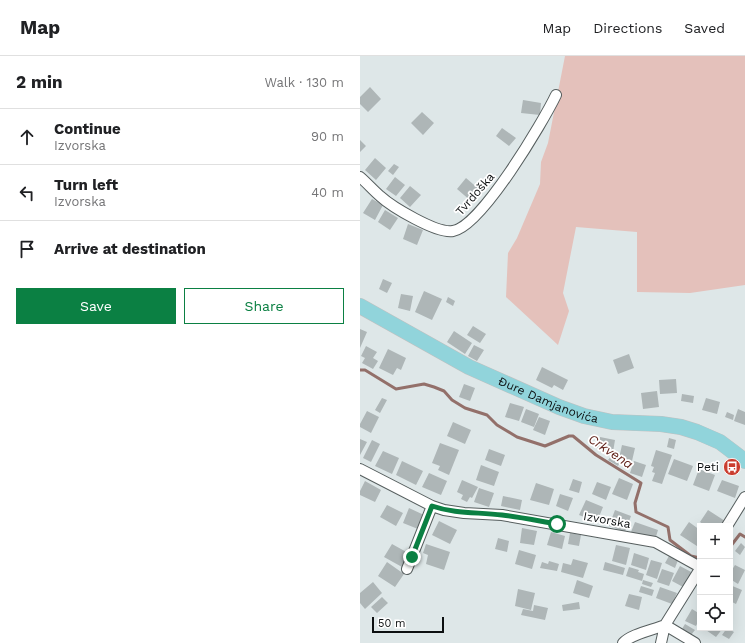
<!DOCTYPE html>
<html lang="en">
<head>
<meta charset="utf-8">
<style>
  :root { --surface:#fff; --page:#f6f6f6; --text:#202124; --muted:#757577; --line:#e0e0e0; --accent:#0b8043 }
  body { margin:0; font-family:"Work Sans",sans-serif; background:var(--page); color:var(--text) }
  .controls { position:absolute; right:12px; bottom:12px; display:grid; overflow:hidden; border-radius:0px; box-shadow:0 4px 16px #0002 }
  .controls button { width:36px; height:36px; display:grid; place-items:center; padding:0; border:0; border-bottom:1px solid var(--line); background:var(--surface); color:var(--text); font:20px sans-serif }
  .scale { position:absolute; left:12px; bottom:10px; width:72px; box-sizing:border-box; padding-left:4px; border:2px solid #0c0f10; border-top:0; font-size:11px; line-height:14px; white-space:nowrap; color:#0c0f10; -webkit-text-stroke:3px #fff; paint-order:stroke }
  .stop { position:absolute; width:12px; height:12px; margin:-9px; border:3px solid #0b8043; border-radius:50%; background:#fff }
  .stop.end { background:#0b8043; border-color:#fff; box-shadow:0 1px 4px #0008 }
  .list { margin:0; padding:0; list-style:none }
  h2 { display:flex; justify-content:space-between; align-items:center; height:52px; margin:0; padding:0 16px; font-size:17px }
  h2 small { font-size:13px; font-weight:400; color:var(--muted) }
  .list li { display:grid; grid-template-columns:26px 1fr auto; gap:12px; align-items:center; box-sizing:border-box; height:56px; padding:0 16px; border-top:1px solid var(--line) }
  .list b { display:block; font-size:15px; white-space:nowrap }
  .list p { margin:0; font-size:13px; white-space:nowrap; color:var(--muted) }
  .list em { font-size:13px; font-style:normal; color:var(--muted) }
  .actions { display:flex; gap:8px; padding:12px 16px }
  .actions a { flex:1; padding:9px 0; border:1px solid var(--accent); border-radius:0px; text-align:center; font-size:14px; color:var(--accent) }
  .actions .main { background:var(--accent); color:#fff }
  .icon { flex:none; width:22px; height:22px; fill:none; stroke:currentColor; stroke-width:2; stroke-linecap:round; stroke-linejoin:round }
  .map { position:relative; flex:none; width:385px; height:587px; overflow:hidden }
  header { display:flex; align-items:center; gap:24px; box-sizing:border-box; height:56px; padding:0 20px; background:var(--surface); border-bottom:1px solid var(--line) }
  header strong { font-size:19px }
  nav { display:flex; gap:22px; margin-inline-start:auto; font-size:14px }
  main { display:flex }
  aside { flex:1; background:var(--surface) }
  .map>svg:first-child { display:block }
</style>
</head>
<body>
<header>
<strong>Map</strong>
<nav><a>Map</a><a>Directions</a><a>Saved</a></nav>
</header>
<main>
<aside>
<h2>2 min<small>Walk · 130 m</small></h2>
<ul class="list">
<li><svg class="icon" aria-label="ahead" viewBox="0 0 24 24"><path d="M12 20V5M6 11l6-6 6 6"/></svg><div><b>Continue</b><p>Izvorska</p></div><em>90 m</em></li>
<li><svg class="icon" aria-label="left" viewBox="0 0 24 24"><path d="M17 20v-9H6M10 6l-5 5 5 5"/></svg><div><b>Turn left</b><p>Izvorska</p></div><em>40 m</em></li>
<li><svg class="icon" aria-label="arrive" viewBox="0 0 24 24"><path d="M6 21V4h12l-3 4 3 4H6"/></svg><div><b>Arrive at destination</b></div></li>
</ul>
<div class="actions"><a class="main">Save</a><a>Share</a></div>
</aside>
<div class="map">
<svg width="385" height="587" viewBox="0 0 385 587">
  <rect width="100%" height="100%" fill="#dee7e8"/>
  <!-- green -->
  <path fill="#e4c1bb" d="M205,0h180v229l-55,8 -53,-1v-60l-61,-5 -13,66 6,18 -11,34 -52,-48 2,-44 9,-15 23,-54 1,-22 7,-19z"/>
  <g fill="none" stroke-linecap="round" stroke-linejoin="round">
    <!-- stream -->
    <path stroke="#93706a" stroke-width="3" d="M0,314h5l31,19 28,-5 10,3 10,4 8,9 13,8 22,7 10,10 20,12 28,9 24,-10h4l23,19 45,28 -6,20 1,9 32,15 2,13 21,16 9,2
      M370,491l10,-13 5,3"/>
  </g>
  <!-- building -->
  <path fill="#aeb6b7" d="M10,31l11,12 -13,13 -8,-8v-7z
    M163,44l18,3 -1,12 -19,-2z
    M62,56l12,11 -11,12 -12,-12z
    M142,72l14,10 -7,8 -13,-10z
    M0,84l6,6 -6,6z
    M15,102l11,10 -10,12 -11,-10z
    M34,108l5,3 -6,8 -5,-4z
    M35,121l10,8 -9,11 -10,-7z
    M106,122l14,12 -9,11 -14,-12z
    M50,130l11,9 -11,12 -10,-9z
    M12,143l11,6 -8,15 -12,-7z
    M25,154l13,8 -8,12 -12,-8z
    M48,168l15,6 -6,15 -14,-6z
    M23,223l9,4 -5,10 -8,-4z
    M64,235l18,8 -10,21 -17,-8z
    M41,238l12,2 -3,15 -12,-3z
    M88,241l7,4 -2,5 -7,-4z
    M113,270l13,8 -6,9 -13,-8z
    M0,273l7,3 -7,16z
    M94,275l18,12 -7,11 -18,-12z
    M114,289l10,5 -7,11 -9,-5z
    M6,290l11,6 -4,6 5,3 -5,8 -11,-6 3,-5 -4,-2z
    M28,293l18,9 -5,12 -4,-2 -4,7 -14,-7z
    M269,298l5,14 -16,6 -5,-14z
    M182,311l26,13 -5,10 -9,-5 -2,3 -16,-8z
    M316,323l1,14 -17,1 -1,-14z
    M104,328l11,4 -5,13 -11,-4z
    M297,335l2,16 -16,2 -2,-16z
    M322,338l12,2 -1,7 -12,-2z
    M22,342l5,2 -7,13 -5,-3z
    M346,342l14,4 -3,12 -15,-4z
    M150,347l14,4 -5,14 -14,-4z
    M166,353l13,5 -5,13 -13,-5z
    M378,353l7,3v13l-11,-4z
    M7,355l12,6 -8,16 -11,-6v-3z
    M367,356l7,3 -1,5 -8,-3z
    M179,361l11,4 -5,14 -12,-5z
    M93,366l18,8 -6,14 -18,-8z
    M240,381l15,3 -2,12 -16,-4z
    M309,382l7,2 -2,9 -7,-2z
    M0,383l7,3 -7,13z
    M12,384l8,4 -9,18 -8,-4z
    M80,387l19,7 -10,25 -11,-5 2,-4 -8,-3z
    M262,389l13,3 -3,13 -13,-3z
    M129,393l16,6 -4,11 -16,-6z
    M296,394l16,5 -10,29 -10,-3 3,-8 -3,-1 2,-5 -3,-1z
    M23,395l16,7 -7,16 -17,-8z
    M252,399l9,5 -3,6 -10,-6z
    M314,403l19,7 -6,15 -19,-7z
    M42,405l21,10 -7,14 -20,-10z
    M274,405l12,4 -4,12 -12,-4z
    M121,409l18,7 -5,14 -18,-6z
    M339,413l16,6 -6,16 -16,-6z
    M69,417l18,8 -6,14 -19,-8z
    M259,422l14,6 -6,16 -15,-6z
    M213,423l9,3 -3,11 -10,-3z
    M102,424l16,7 -6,11 -2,-1 -3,5 -6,-3 2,-4 -6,-3z
    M362,424l17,6 -4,12 -18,-7z
    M5,425l16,9 -6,12 -15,-7v-4z
    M237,426l14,5 -5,13 -14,-6z
    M176,427l18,6 -5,16 -19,-5z
    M119,432l15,5 -5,14 -15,-5z
    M200,438l13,4 -5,13 -12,-5z
    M143,440l19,4 -2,10 -19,-4z
    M226,444l17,7 -6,15 -18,-7z
    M27,449l16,8 -7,13 -16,-9z
    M49,452l15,7 -6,14 -15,-6z
    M255,454l16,6 -6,16 -16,-6z
    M348,454l17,11 -3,5h-17l-5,-4z
    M79,465l18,9 -7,14 -18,-9z
    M275,466l23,8 -3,10 -24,-8z
    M329,466l11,8v18l-20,-13z
    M162,472l15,3 -3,14 -14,-2z
    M191,476l14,4 -3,13 -15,-4z
    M210,477l11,2 -2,11 -11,-2z
    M138,482l11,3 -2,11 -12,-3z
    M381,487l4,4 -5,8 -5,-4z
    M32,488l18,10 -8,13 -18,-10z
    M66,488l24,8 -6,18 -18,-6 2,-9 -5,-2z
    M256,489l14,3 -4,17 -14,-4z
    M159,494l17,5 -4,14 -17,-5z
    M274,497l15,5 -3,12 -15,-5z
    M309,500l9,4 -3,8 -10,-5z
    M213,503l15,4 -5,15 -22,-6 2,-9 8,2z
    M291,504l11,3 -5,16 -11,-4z
    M189,505l10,3 -2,7 -17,-3 2,-6 6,2z
    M27,506l17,12 -9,13 -17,-11z
    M245,506l20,6 -2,7 -20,-5z
    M375,509l10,5 -7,14 -8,-5v-6z
    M320,510l13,7 -8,15 -13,-7z
    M269,511l10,3 -1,2 6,2 -2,7 -16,-5z
    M302,513l12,4 -5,13 -12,-4z
    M217,524l16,6 -4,12 -16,-5z
    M283,524l10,3 -2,4 -9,-3z
    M13,526l9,11 -17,16 -5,-6v-10z
    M370,529l12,5 -6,14 -6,-3z
    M281,530l13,4 -2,6 -13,-4z
    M300,531l17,6 -5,11 -16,-6z
    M158,533l17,4 -4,17 -16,-4z
    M269,538l13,3 -3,13 -14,-4z
    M22,541l6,6 -11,10 -6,-6z
    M219,546l1,7 -17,2 -1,-6z
    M174,549l14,3 -3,12 -24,-5 2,-6 10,2z
    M332,553l8,5v4l-4,8 -11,-5z
    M325,568l10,6 -4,5 -9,-6z
    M343,572h20l-7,9z
    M367,572l7,4 -5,7 -7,-4z"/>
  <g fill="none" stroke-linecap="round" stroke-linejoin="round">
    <defs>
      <path id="street" d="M0,121c7,6 13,13 20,19 12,11 57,38 73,35 28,-4 90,-109 103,-136
        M0,413l72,37 12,4 20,3 38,2 153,27 45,25
        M367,470l18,-29
        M47,513l25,-63
        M305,569l30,18
        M263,587c8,-9 30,-13 42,-18
        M301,587l4,-18 35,-56"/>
      <g id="primary">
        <path id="s1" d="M0,250l109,61 90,40 25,9 28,6 49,2 20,3 16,5 23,10 25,19"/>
      </g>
    </defs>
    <!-- street casing -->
    <use href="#street" stroke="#565e5e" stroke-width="12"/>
    <!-- primary casing -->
    <use href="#primary" stroke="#c0c1c1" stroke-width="16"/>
    <!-- street -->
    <use href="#street" stroke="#fff" stroke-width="10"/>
    <!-- primary -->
    <use href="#primary" stroke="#91d4db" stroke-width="15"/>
  </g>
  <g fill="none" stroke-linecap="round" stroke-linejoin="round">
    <!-- route -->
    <path stroke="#0b8043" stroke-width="5" d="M52,501l20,-51c23,8 46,6 70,9 18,2 37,6 55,9"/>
  </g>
  <!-- icons -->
  <defs>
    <symbol id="bus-disc" viewBox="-11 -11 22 22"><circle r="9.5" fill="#ca3d2f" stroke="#fff"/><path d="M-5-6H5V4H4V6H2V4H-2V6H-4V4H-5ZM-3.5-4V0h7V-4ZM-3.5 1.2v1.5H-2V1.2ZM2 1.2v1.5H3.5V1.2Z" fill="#fff"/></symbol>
  </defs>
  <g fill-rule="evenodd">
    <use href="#bus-disc" x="362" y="401" width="20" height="20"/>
  </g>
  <g text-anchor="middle" stroke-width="3.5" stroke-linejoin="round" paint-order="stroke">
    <!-- street labels -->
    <g font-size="12" fill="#0c0f10" stroke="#fff">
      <text transform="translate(115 138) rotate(-49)" y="4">Tvrdoška</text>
      <text dy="4" stroke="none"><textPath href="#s1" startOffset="211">Đure Damjanovića</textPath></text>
      <text transform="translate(247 464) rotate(10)" y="4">Izvorska</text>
    </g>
    <!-- poi labels -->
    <g font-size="12" fill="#0c0f10" stroke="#fff" text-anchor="end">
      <text x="359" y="415">Peti</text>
    </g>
    <!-- water labels -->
    <g font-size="13" font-style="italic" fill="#62231b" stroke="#fff">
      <text transform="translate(251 395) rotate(34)" y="5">Crkvena</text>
    </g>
  </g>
</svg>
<div class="controls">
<button>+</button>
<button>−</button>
<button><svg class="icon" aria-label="locate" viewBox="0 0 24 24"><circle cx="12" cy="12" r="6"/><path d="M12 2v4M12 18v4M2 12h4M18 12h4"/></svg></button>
</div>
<div class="scale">50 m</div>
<div class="stop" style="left:197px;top:468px"></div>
<div class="stop end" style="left:52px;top:501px"></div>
</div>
</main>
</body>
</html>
